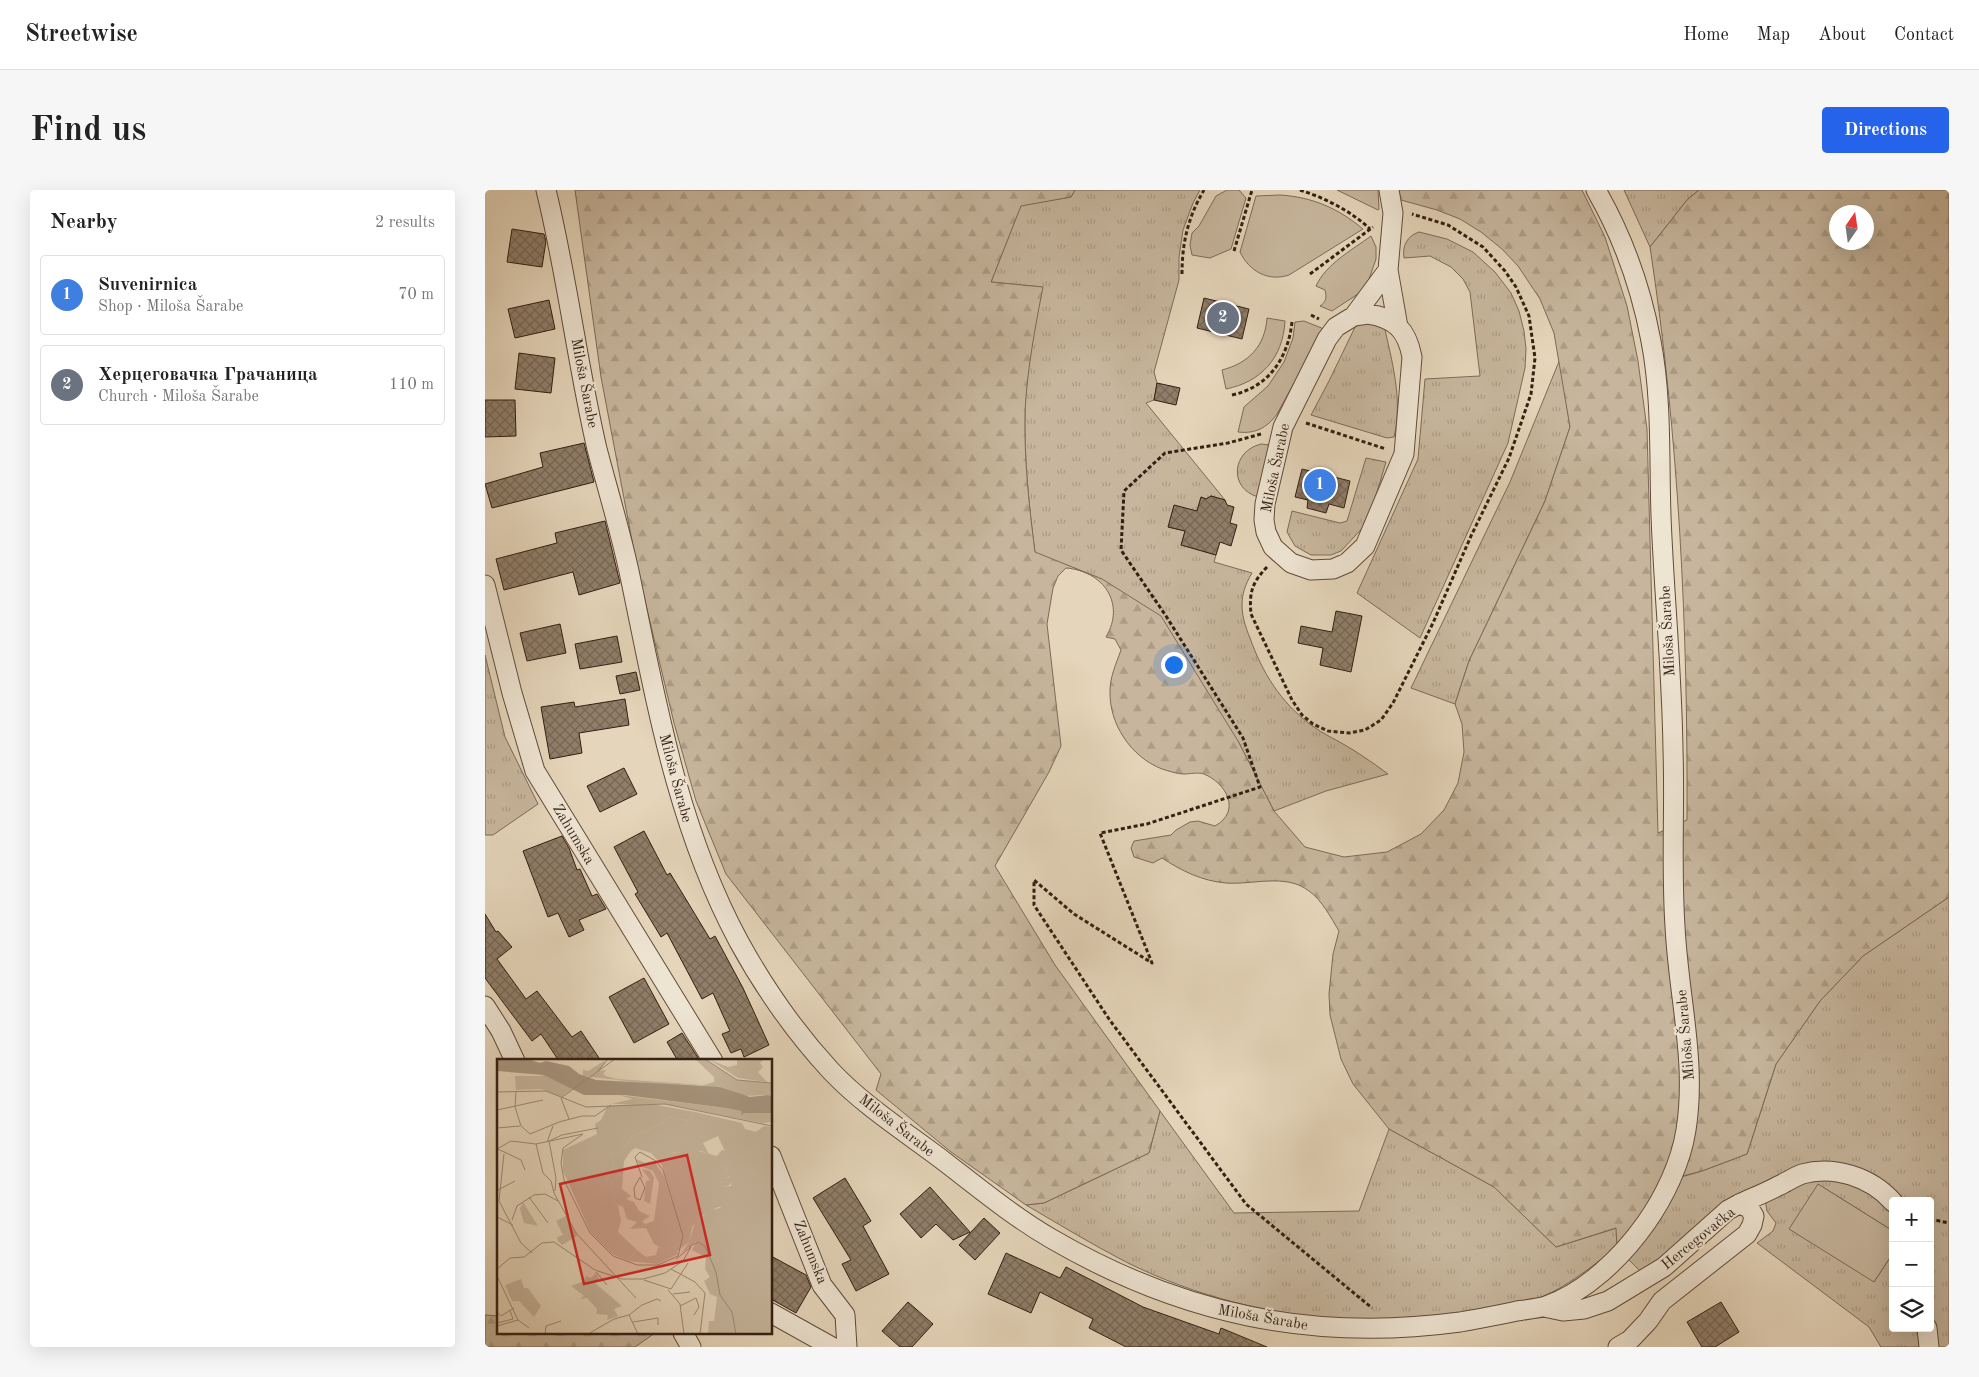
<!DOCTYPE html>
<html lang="en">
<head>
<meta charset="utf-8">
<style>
  :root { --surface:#fff; --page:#f6f6f6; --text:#222; --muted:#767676; --line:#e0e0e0; --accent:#2563eb }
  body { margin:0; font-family:"Old Standard TT",serif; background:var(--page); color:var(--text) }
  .controls { position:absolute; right:15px; bottom:15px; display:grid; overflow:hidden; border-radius:5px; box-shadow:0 5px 20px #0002 }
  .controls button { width:45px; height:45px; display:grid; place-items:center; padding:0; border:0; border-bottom:1px solid var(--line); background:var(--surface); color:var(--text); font:25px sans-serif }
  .compass { position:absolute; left:1344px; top:15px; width:45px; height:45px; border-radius:50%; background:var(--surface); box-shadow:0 5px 20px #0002; rotate:13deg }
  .you { position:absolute; left:688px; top:474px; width:18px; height:18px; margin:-12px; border:4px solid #fff; border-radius:50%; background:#1a73e8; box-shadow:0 0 0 8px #1a73e833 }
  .badge { display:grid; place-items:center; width:32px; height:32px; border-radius:50%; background:var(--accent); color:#fff; font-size:16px; font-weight:700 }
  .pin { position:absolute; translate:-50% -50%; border:2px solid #fff; box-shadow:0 1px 5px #0006 }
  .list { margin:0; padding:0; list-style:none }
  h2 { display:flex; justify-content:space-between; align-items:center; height:65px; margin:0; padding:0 20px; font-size:21px }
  h2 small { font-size:16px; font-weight:400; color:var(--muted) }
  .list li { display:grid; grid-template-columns:32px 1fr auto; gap:15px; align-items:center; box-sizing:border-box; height:80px; margin:0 10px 10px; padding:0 10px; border:1px solid var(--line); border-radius:5px }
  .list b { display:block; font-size:19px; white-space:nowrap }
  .list p { margin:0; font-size:16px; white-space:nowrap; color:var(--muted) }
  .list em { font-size:16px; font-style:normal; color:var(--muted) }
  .icon { flex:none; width:28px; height:28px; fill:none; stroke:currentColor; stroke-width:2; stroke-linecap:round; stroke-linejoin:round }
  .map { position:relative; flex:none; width:1464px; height:1157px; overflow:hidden; border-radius:5px }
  header { display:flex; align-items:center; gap:30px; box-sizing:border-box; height:70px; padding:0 25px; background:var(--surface); border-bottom:1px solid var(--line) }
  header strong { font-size:24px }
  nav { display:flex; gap:28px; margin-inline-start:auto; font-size:18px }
  .intro { display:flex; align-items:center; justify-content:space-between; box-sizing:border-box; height:120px; padding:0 30px }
  h1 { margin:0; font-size:35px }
  .button { padding:12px 22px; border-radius:5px; background:var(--accent); color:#fff; font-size:18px; font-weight:700 }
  main { display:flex; gap:30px; padding:0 30px }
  aside { flex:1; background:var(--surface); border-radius:5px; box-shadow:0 5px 20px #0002 }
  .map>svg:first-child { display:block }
</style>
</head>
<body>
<header>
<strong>Streetwise</strong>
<nav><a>Home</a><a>Map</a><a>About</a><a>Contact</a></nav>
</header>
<div class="intro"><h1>Find us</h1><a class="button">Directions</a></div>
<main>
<aside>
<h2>Nearby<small>2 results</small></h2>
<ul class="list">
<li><span class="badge" style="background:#3f7fe0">1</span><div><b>Suvenirnica</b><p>Shop · Miloša Šarabe</p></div><em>70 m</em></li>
<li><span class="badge" style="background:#6b7280">2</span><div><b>Херцеговачка Грачаница</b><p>Church · Miloša Šarabe</p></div><em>110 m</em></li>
</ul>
</aside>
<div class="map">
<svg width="1464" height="1157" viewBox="0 0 1464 1157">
  <defs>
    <pattern id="grass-tufts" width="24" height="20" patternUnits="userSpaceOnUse" patternTransform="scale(1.25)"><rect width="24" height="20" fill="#c7b69d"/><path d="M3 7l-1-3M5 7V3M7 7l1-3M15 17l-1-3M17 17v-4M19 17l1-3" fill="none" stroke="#ac9c86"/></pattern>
    <pattern id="forest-firs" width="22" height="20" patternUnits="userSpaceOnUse" patternTransform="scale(1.25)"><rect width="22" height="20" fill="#c7b69d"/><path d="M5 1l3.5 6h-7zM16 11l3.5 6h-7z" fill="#ac9c86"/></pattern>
    <pattern id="building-cross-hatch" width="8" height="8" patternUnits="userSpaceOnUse" patternTransform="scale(1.25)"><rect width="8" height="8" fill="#907e69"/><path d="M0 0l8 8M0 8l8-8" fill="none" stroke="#766755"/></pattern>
  </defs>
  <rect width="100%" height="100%" fill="#e5d5ba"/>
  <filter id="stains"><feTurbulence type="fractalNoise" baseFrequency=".004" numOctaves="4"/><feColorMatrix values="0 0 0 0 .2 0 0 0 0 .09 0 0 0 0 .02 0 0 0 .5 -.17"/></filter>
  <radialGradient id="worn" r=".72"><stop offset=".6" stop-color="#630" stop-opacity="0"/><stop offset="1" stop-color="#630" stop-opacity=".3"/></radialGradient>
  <!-- grass -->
  <path fill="url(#grass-tufts)" stroke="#7e6a58" d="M590,0h125l-7,13 -10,27 -4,27v23l-25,92 3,11 -3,17 -8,3 79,97 -14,-4 -5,3 -5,-2 -4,14 -29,16 17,4 -3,14 34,10 -2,7 38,11c-14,23 -12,41 -2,65 12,34 31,65 61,87 12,9 26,15 39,23 13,8 26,17 38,26l-62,17 -52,20 -36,-70 -136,-162 -67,-26c-6,-47 -11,-94 -10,-141 1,-42 10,-84 17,-125l-51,-5 30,-77 50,-8z
    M1139,0h75l-12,10 -37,47z
    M934,42l28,7 26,13 22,20 16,21 8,18 5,20 2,18 -1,19 -17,75 -88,195 -63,-45 61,-134 7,-80 55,-3 -10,-84 -7,-13 -12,-12 -21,-11 -26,2c-2,-12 3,-22 15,-26z
    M872,133l27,2c8,37 19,74 10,112l-7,1 -76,-23 18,-34z
    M1075,169l10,68 -25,74 -76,160 -14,43 -44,-16 99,-206z
    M776,254l9,1 -12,52c-30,-9 -26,-46 3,-53z
    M881,268l20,4 -18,60 -27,29 -10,4h-20l-16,-9 -8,-14 5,-21 48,12 7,-2z
    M0,465l20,82 33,67 -45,31h-8z
    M1464,707v450h-17l-2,-19v-127h-34l-9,-10 -88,-23 -156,106 -15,-15c25,-25 37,-49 50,-81l24,-7 45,-17 29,-90 44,-63 43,-45z
    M675,921l74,102 125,-2 30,-82 105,58 62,60 61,-19v19c-27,21 -57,46 -90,55 -33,10 -68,11 -101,14 -26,2 -54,4 -80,3 -74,-3 -151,-23 -218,-56 -35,-18 -68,-38 -102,-58l18,-2 105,-50z
    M1355,985l53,31v25l-75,-47 56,98 19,-29v75h31l3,19h-46l-12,-20 -112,-84 16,-12 3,-8 -9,-12 -2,-12 37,-22z"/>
  <!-- forest -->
  <path fill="url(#forest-firs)" stroke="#7e6a58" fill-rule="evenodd" d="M90,0h500l-4,7 -50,9 -30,76 52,5c-8,41 -16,83 -18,125 -1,47 4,94 10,140l67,27 59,37 77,125 36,70 31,36 39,10 43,-5 34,-18 23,-24 14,-27 6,-31 -2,-28 -7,-20 14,-43 76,-160 25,-74 -16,-94 -14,-34 -22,-33 -16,-17 -21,-17 -21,-13 -23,-9 -36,-10 -4,-10h185l23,47 22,69 11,55 9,68 11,404 29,-13c1,-192 -8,-383 -37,-573l37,-47 12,-10h250v707l-86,59 -43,45 -44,63 -29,90 -45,17 -39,10 -17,33 -29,33 -1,-19 -60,19 -62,-60 -105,-58 -36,-45 -12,-25 -11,-44 -1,-21 4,-40 6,-23c-8,-13 -17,-31 -30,-40 -23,-18 -56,-6 -83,-8 -24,-2 -44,-12 -64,-25l-9,5 -19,-6 -3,-9 3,-7 37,-6 5,-5 14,-8 8,-1 17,5c27,-15 11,-43 -11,-52 -6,-2 -14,0 -20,0 -7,0 -15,-3 -22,-5 -31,-12 -53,-45 -52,-78 0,-14 6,-27 11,-41l-6,-11 -9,-2c20,-34 -3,-66 -40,-69l-8,8 -5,12 -6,36 14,122 -12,26 -54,94 60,99 105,146 -11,42 -105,50 -18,2 -75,-53 -75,-62 5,-16 -155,-200 -30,-73 -22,-78 -37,-156 -36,-190zM1352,22h30v30h-30z
    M0,1125l14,1v17h156l-20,14h-150z"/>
  <!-- park -->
  <path fill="#c7b69d" stroke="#7e6a58" d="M742,0h12l7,8 -15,51 -21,9 -18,-3 -2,-10 2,-12 7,-7 17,-30z
    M852,0h41l1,19 -1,1z
    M795,5c32,2 58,13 83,34l-74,46c-21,7 -40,-4 -49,-23l16,-56z
    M886,46l5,11v12l-8,23 -7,10 -29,19 -12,-5c6,-4 7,-8 5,-16l-9,-4c10,-22 36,-36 55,-50z
    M782,128l18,3c-2,37 -24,61 -59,68l-4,-19c27,-7 43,-24 45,-52z
    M819,131l20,8 -47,85c-10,14 -22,20 -39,18l6,-25 24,-21 16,-24 9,-24 2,-16z
    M1333,994l75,47v22l-19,29 -85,-53z"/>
  <!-- building -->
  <path fill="url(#building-cross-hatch)" stroke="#341f12" d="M27,39l32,5 2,7 -4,26 -35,-5z
    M719,108l45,11 -7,30 -45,-11z
    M64,110l6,29 -40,9 -7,-29z
    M34,163l36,5 -4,35 -36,-4z
    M672,193l23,5 -4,17 -22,-5z
    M0,210h30l1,36 -31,1z
    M99,253l10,39 -102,26 -7,-24 58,-17 -3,-14z
    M817,279l48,12 -6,27 -15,-4 -3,9 -19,-5 1,-8 -13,-3z
    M726,306l14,4 2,5 7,2 -4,16 7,2 -6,21 -11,-4 -4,13 -35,-10 4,-14 -17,-4 6,-22 23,6 4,-14 5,2z
    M120,331l15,62 -41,12 -6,-23 -69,18 -8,-31 61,-16 -2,-10z
    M851,421l26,5 -11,56 -31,-7 3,-17 -25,-5 3,-17 31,6z
    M75,434l6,29 -39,8 -7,-28z
    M132,446l5,26 -42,7 -5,-25z
    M151,482l4,18 -20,4 -4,-18z
    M140,509l4,26 -50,8 3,20 -32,6 -9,-52 33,-5 1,5z
    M139,578l13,26 -37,18 -13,-26z
    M159,641l23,44 3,-2 40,66 5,-3 28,52 26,57 -25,12 -3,-8 -10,4 -9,-19 8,-3 -17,-38 -11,6 -35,-66 -6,4 -26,-43 3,-2 -24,-45z
    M77,646l7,12 8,22 3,-1 12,27 5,-2 9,15 -27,11 5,10 -15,7 -11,-24 -10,4 -25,-66z
    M0,724l11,18 2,-1 14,16 -15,12 29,40 11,-8 35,46 9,-6 20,30h-42l-18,-27 -9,7 -47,-63z
    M159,788l25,46 -35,19 -25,-46z
    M197,843l18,28h-22l-11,-19z
    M360,988l26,43 -8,5 26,48 -33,17 -14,-27 9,-4 -38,-62z
    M445,997l40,45 -17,8 -17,-16 -15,14 -21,-24z
    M499,1028l16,15 -25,27 -16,-15z
    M521,1063l54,25 6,-11 77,40 76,27 2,-6 46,19h-141l-37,-19 4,-9 -53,-27 -9,21 -43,-19z
    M286,1066l35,19 5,12 -15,26 -25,-14z
    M423,1112l25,22 -21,23h-12l-18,-16z
    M1236,1112l18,30 -24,15h-13l-15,-25z"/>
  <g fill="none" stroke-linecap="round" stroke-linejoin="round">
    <defs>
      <path id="minor" d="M61,0c21,85 31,173 51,259 11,42 24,84 33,127 26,125 47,250 108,364 25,46 57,92 93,131 33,35 76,62 114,91 35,27 69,55 107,77 129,75 260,103 408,83 19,-3 38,-7 57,-11 7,-1 23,-3 29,-5 40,-14 76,-49 100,-83 19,-27 35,-61 40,-93 11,-69 -8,-136 -11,-204 -4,-59 0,-118 -2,-176 -1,-78 -9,-156 -12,-234 -2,-58 1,-118 -10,-175 -10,-54 -28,-104 -55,-151
        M904,0l4,23 -5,57 10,57
        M883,124c27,4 39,16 44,43l-8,97 -39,92 -18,17 -14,6 -22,1 -20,-7 -18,-16 -7,-15 -2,-12 1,-16 18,-77 44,-88 9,-12 18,-11z
        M869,126l34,-46
        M0,395l27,108 23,78 178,290
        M0,816l16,25 14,30
        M286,966l51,129 23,30 2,32
        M1254,1014c13,-6 26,-11 39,-18 7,-3 16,-9 24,-12 32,-9 69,3 91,28
        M1059,1117l19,4 21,-2 24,-8 56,-34 64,-57 11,-6 10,4 5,8 -2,9 -5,9 -85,67 -14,20 -18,19 -12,7
        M286,1123l61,34
        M1442,1138l2,19
        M198,1143l8,14"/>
    </defs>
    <!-- minor casing -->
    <use href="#minor" stroke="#604c3c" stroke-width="21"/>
    <!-- path -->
    <path stroke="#341f12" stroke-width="3" stroke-dasharray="4 2.5" stroke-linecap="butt" d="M815,0c25,8 51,21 70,39
      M749,61l18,-61
      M697,84c0,-31 6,-57 22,-84
      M825,84l63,-47
      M826,125l8,4
      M747,205c37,-8 56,-37 60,-73
      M821,233l80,26
      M776,244l-33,9 -63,10 -41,38 -3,59 45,66 77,122 17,49 -113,37 -47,9 52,130 -78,-49 -40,-34v25l75,114 137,185 126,104
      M782,377c-15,16 -18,25 -16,47l41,86 10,15 11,9 15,7 21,2 16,-3 16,-10 12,-17 40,-80 38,-87 38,-78 22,-64 4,-36 -6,-42 -13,-29 -11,-16 -22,-24 -35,-22 -36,-11
      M1445,1029l19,4"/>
    <!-- minor -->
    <use href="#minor" stroke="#eee4d2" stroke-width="19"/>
  </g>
  <g text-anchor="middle" stroke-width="4" stroke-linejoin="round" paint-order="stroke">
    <!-- street labels -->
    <g font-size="15" fill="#341f12" stroke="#eee4d2">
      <text transform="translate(100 193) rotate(79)" y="5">Miloša Šarabe</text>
      <text transform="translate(790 278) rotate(-78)" y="5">Miloša Šarabe</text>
      <text transform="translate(1182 441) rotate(-93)" y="5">Miloša Šarabe</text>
      <text transform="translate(191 588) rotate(75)" y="5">Miloša Šarabe</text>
      <text transform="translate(89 644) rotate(59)" y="5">Zahumska</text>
      <text transform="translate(1200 845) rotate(-95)" y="5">Miloša Šarabe</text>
      <text transform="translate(412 935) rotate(38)" y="5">Miloša Šarabe</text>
      <text transform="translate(1213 1048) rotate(-39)" y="5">Hercegovačka</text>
      <text transform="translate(326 1062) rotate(68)" y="5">Zahumska</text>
      <text transform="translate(778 1127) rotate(10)" y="5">Miloša Šarabe</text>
    </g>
  </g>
  <!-- overview -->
  <g transform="translate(12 869)">
    <rect width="275" height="275" fill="#e5d5ba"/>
    <path d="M198,0h10l32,21 35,3v14l-2,-5 -9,-3 -134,-8 -44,-5v-6l5,1 16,-10 1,2 -6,8 7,-1 -3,4 3,2 10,3 88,6 10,-3v-5zM211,0l20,8 9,-2v-6h27l-4,4 3,4 -5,5 9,10 -29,-4zM47,16l9,3 21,10 -13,9 -20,-8v-13zM122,36l107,13 15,3 2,5 1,-3h28v9l-10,1 -97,-19h-53l20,-5zM198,53l47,11 3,6 11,3 8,-6 8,1v207h-64l1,-13h5l3,-24 -7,-3 -6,-13 6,-4 -5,-8 1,-12 -14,-7 5,-9 -16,13 8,-12 6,-19 14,-12 14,-4 9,-24 -5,4 -5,-2v-6l7,-2 -3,-11 4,-4 -12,-26 -15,7 6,11 -8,-3 -27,1 -12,13 -11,-12 -16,-5 -4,3 -7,10 -2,28 9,7 -5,3 8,3 5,9 11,5 -9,6 -19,-17 -7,-1 -4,-23 -5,1 8,-19 -2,-9 7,-2 14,-16 28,-12 7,-7 21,4zM145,110l8,2 4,6 -4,27 -6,-3 2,-20 4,-1zM69,157l11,20 -15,9 -4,-4 -1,-4 6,-2 -7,-14zM161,188l22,6 -22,11 -30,-3 9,-11 9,7 10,-2z" fill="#c7b69d"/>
    <path d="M120,21l37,2 47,4 13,-2 4,3 -13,2zM225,26l39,4 9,3 1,4 -45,-7 -6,-2zM149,44l49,9 -6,9 -21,-4 -7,7 -28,12 -14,16 -7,2 2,9 -8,18h5l4,23 7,1 5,2 18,17 9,-3 5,-38 -6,-12 -13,-5 -4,-7 9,4 9,-2 10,15 13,39 -15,-50 9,-11 16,-6 30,8 5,-6 5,1 3,11 -4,6 4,7 -9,7 4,5 11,-2 1,10 -7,14 -12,-2 -16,9 -10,11 -3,15 -15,12 -20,-10 -8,-16 -16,1 7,-7 -10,-3 -4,-12 -5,-2 3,16 -3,11 19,18 -9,11 -16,-7 -21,-21 -28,-62v-21l34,-16 -2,-10 6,-4 7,-14zM26,143l15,24 -14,-3 -4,-14zM99,214l3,6 -4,4 27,23 -8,3 4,7 -11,4 1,-5 -12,-1 1,-5 -10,-11 -7,1 4,-3 -13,-10 13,-5 2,-5 5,2zM24,220l3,9h4l13,18 -7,11 -15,-16h-7l-7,-16z" fill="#c7b69d"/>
    <path d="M234,29l16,4 18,3 -21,1 -18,-7z" fill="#c7b69d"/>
    <path d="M18,17h26v13l-25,1z" fill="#c7b69d"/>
    <path d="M0,0h31l12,4 6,-2 23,5 10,8 17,6 124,7 30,10 18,-2 4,2v16h-28l-2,3 -1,-5 -15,-3 -101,-13h-41l-40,-20 -47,-4z" fill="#a99781"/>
    <path fill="none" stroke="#9e8c77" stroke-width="1" d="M208,0l32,21 35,3M101,12l10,-12M0,33l49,-1 40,16 79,-3 107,22M19,33l-1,15 6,19 9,8 29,-12 23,-6h13l16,-11M0,51l46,-10M72,60l-8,-21 54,-39M0,69l23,-2M52,82l7,37 -1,13M52,82l13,-6 36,-7M50,83l6,-16M39,85l7,29 8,8 3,12 22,40 60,65M0,90l14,-8 25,3 47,-10 -20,14 -2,15 3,17 26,53 23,23 24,9h21l20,-9 5,-20 -20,-66 -7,-9 -16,-9 -5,5 7,20M1,90l23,11 4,10M7,95l-5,47 22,42 11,10M143,118l5,11 -5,12 -5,-2 -1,-10zM1,131l17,-9M32,138l19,26M0,158l16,8M15,161l5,-14 17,-11 11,-1 13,7M192,188l9,-5 7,4 11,26 4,23 12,17 4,22M0,210l13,-11 14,-1 18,-14 12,-1 41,28 27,9h21l22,-6 18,-12 8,-14 -15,12M174,210l24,13 10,11 -5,41M99,213l11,13M0,217l21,44 11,8M147,221l27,9 17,-26M171,231l12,14 4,30M176,235l17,-2M183,247l16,-8 3,9 -5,8M0,253l4,4 13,-8M132,256l13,-10 15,-6 4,2M132,256l9,19M136,263l25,-4v7M0,264l16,-4 -3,-8M0,267l21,-6M48,275l1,-8 15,-5M91,275l26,-15 15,-4"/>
    <path fill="#d62828" fill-opacity="0.15" stroke="#d62828" stroke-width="2.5" d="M190,96l23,100 -126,29 -24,-100z"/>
    <rect width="275" height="275" fill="none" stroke="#341f12" stroke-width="2.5"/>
  </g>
  <rect width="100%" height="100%" filter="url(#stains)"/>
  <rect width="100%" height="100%" fill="url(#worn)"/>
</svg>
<div class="controls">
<button>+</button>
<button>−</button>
<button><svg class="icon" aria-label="layers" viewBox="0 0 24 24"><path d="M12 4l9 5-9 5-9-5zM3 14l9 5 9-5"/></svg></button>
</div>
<svg class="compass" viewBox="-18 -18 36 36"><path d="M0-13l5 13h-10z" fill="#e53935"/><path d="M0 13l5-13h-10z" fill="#767676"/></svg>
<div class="you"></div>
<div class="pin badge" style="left:835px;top:295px;background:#3f7fe0">1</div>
<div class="pin badge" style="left:738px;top:128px;background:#6b7280">2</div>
</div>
</main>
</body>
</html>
